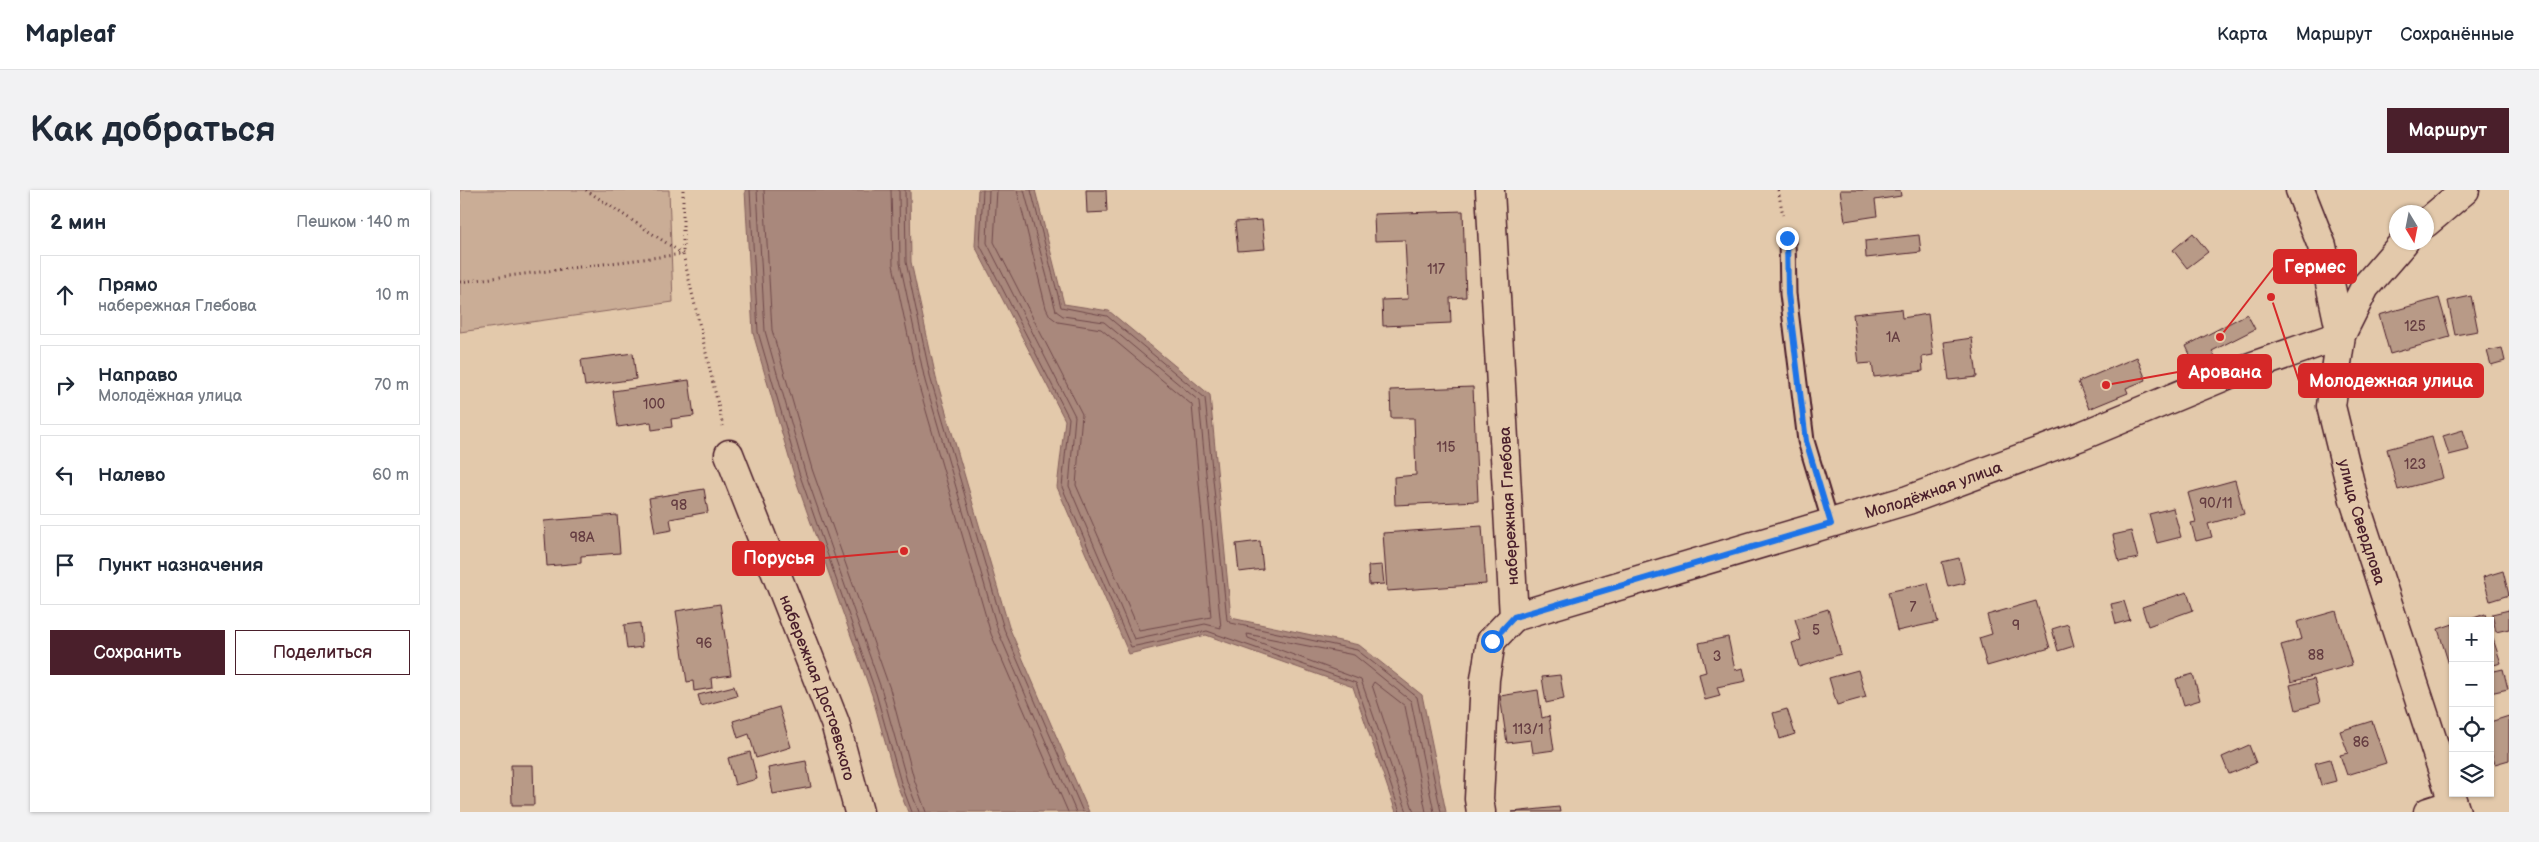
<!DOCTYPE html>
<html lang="ru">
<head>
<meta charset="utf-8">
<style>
  :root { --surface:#fff; --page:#f2f2f3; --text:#1f2937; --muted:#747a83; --line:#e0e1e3; --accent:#4a1f2b }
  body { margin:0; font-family:"Balsamiq Sans",sans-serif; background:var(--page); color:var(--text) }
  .controls { position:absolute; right:15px; bottom:15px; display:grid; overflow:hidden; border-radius:0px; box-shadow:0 1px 4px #0004 }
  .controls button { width:45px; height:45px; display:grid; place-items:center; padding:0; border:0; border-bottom:1px solid var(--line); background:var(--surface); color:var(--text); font:25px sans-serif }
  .compass { position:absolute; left:1929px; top:15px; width:45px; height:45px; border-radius:50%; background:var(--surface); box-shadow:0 1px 4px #0004; rotate:170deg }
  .stop { position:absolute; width:15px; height:15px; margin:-11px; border:4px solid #1a73e8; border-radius:50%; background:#fff }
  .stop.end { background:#1a73e8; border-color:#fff; box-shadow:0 1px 5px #0008 }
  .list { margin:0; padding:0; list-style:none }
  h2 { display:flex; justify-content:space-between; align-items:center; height:65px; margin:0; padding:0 20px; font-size:21px }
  h2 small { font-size:16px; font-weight:400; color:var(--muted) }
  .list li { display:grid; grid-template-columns:32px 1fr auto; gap:15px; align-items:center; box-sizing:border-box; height:80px; margin:0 10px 10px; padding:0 10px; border:1px solid var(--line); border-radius:0px }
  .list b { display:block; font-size:19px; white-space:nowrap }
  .list p { margin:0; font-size:16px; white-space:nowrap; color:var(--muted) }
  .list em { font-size:16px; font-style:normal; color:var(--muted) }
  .actions { display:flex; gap:10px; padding:15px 20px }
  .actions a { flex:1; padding:11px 0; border:1px solid var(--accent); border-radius:0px; text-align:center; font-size:18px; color:var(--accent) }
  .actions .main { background:var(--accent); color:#fff }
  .icon { flex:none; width:28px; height:28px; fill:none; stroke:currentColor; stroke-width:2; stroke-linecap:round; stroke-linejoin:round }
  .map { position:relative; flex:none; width:2049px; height:622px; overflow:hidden; border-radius:0px }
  header { display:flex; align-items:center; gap:30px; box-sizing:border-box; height:70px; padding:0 25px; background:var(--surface); border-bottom:1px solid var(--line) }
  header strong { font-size:24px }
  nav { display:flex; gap:28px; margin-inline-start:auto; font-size:18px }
  .intro { display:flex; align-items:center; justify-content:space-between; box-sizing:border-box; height:120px; padding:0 30px }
  h1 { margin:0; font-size:35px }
  .button { padding:12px 22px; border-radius:0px; background:var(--accent); color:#fff; font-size:18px; font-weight:700 }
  main { display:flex; gap:30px; padding:0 30px }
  aside { flex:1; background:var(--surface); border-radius:0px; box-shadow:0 1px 4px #0004 }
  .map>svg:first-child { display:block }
</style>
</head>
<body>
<header>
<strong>Mapleaf</strong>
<nav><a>Карта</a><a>Маршрут</a><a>Сохранённые</a></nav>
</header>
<div class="intro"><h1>Как добраться</h1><a class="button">Маршрут</a></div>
<main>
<aside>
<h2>2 мин<small>Пешком · 140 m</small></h2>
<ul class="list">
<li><svg class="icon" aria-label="ahead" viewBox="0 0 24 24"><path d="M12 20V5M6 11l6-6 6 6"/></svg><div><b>Прямо</b><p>набережная Глебова</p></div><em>10 m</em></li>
<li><svg class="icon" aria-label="right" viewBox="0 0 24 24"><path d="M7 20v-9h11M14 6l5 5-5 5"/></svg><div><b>Направо</b><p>Молодёжная улица</p></div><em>70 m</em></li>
<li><svg class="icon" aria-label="left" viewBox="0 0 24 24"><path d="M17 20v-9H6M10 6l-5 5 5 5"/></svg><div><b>Налево</b></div><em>60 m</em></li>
<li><svg class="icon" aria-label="arrive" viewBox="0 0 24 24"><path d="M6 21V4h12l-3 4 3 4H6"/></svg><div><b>Пункт назначения</b></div></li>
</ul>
<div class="actions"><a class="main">Сохранить</a><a>Поделиться</a></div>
</aside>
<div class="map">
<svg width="2049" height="622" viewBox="0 0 2049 622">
  <rect width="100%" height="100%" fill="#e3c9ab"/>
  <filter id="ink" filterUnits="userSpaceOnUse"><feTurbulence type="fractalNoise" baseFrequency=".02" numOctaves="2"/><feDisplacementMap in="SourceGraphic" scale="10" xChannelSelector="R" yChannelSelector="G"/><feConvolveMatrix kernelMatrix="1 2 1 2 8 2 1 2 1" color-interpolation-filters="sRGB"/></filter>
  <g filter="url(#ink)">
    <!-- green -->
    <path fill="#caad96" stroke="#8a6660" d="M0,0h209l4,112 -213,30z"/>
    <!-- water -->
    <path fill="#a9887b" stroke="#835e5b" d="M285,0h165l1,72 25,116 73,249 80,185h-181l-11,-27 -25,-90 -78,-220 -41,-142z
      M518,0h57l29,114 45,7 101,84 21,223 128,27 63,50 24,117h-50l-43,-125 -147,-52 -77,19 -72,-167 8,-67 -90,-174z"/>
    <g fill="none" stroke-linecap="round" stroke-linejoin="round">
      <!-- shore -->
      <path stroke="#70494b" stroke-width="1" d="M290,0l8,142 41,141 77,220 25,90 11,29
        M297,0l8,141 40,141 77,219 25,90 12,31
        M304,0l8,140 40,139 78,220 24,90 12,33
        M431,0l2,75 25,118 73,251 77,178
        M439,0l1,73 25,118 73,250 78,181
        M445,0l1,72 25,118 73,249 79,183
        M523,0l-3,55 89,173 -7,69 69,160 76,-16 149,52 44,129
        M529,0l-2,53 88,173 -6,70 65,153 71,-15 16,4 -22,-227 -95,-79 -41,-6 -7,-5 -32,-121
        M537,0l-3,52 88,172 -6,71 63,145 72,-13 -19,-212 -91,-76 -43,-7 -8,-6 -4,-8 -29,-118
        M571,0l30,117 46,9 98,82 22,222 4,3 126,27 60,47 24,115
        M947,622l-46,-132 -113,-42 -1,-4 107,21 57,46 23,111
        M954,622l-42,-127 2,-3 31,24 21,106"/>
    </g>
    <!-- building -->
    <path fill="#b89a87" stroke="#4a1f2b" d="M626,0h20l1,22 -20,1z
      M1380,0h60l1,6 -26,4 2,16 -32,5z
      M1003,21l3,86 -16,1 1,25 -68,3 -1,-26 26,-1 -3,-59 -30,1 -1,-27z
      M802,30l3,29 -27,2 -3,-29z
      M1733,43l15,19 -21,16 -14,-18z
      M1459,45l2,17 -55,6 -1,-17z
      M2011,106l7,35 -23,4 -7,-34z
      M1979,108l11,39 -60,17 -11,-39z
      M1441,119l1,9 26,-4 5,41 -11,2 1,14 -49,6 -2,-14 -13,1 -6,-50z
      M1787,124l8,15 -43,22 3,5 -11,6 -3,-5 -8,4 -7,-15z
      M1512,148l5,39 -28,3 -5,-38z
      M2042,158l3,13 -14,4 -4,-14z
      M173,163l3,26 -51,7 -4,-26z
      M1677,167l9,23 -20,8 2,5 -39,16 -11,-27z
      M229,190l5,36 -23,3 1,8 -20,3 -1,-8 -33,5 -5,-36z
      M1013,197l5,114 -83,4 -1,-28 22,-2 -2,-57h-23l-1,-28z
      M2003,240l6,20 -20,5 -6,-19z
      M1972,247l11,41 -45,12 -11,-41z
      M1775,290l9,34 -36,10 4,13 -16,4 -5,-18 5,-1 -8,-29z
      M244,299l4,23 -38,7 2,11 -17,3 -6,-35z
      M1713,318l8,29 -24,6 -8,-29z
      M157,325l3,38 -39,3v7l-34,3 -3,-45z
      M1022,336l4,58 -99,7 -4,-58z
      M1671,341l7,27 -19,4 -6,-27z
      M800,351l3,28 -24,3 -3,-28z
      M1499,368l6,25 -17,4 -6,-25z
      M922,375l2,19 -15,1 -1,-19z
      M2043,381l6,24 -19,6 -7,-24z
      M1468,393l10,39 -41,9 -9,-39z
      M1727,402l6,18 -45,16 -6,-19z
      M1576,411l14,47 -63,18 -8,-28 13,-4 -5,-19z
      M1664,411l6,19 -14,4 -5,-20z
      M260,414l11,71 -20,3 1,10 -18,3 -1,-10 -6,1 -11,-71z
      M1368,419l13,45 -42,13 -7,-24 9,-3 -6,-21z
      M2049,420v19l-13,3 -4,-18z
      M1876,421l16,54 -61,17 -10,-37 21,-6 -5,-17z
      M2025,424l2,7h-22z
      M180,433l2,24 -15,2 -3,-24z
      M1608,434l6,22 -16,5 -6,-22z
      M1993,434v47h-2l-13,-42z
      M2030,440l11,33 -11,3z
      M1268,447l7,33 8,-2 3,13 -29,6 3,9 -15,4 -6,-26 7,-2 -7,-29z
      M2043,479l5,20 -18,4v-21z
      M1398,480l8,27 -29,8 -8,-27z
      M1733,484l7,26 -16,5 -8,-26z
      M1100,485l4,24 -18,4 -4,-26z
      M1854,489l6,24 -24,7 -6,-25z
      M274,496l3,10 -36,10 -3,-11z
      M1078,500l4,28 7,-2 5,34 -21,3 -2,-13 -24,3 -7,-47z
      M319,517l12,40 -35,11 -7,-24 -11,4 -5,-17z
      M1327,519l8,25 -15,5 -7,-26z
      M2049,526v44l-14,4 -5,-15v-27z
      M1912,531l14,42 -39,12 -7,-20 8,-2 -8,-22z
      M1789,555l7,18 -27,11 -7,-17z
      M290,562l7,27 -22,6 -7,-27z
      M1870,569l6,22 -15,4 -6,-22z
      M346,571l5,26 -38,7 -5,-26z
      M51,575h22l1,40h-22z
      M1099,617l1,5h-48z"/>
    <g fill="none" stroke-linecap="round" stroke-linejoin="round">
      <defs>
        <path id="service" d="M1327,48l1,56 18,147 25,83"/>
        <g id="minor">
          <path id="s1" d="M269,264l106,269 24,89"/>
          <path id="s2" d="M1054,427l394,-117 173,-64 149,-62 111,-39 -19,-89 -22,-56"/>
          <path d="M1021,622l-2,-13 6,-120 6,-38 23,-24 -24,-427"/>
          <path d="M1968,622l25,-8"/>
        </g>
        <g id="tertiary">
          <path d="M1966,33l39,-33"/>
          <path id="s3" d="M1944,52l-39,45 -24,48 -10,71 23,94 102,312"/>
        </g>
      </defs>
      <!-- service casing -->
      <use href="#service" stroke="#4a1f2b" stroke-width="19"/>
      <!-- minor casing -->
      <use href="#minor" stroke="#4a1f2b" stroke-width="31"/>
      <!-- tertiary casing -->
      <use href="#tertiary" stroke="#4a1f2b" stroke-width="31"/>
      <!-- path -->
      <path stroke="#4a1f2b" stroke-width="3" stroke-dasharray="1 4" stroke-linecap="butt" d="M223,0v64l40,172
        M1318,0l5,25
        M0,92l223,-28 -97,-64"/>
      <!-- service -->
      <use href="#service" stroke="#e3c9ab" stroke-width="15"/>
      <!-- minor -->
      <use href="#minor" stroke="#e3c9ab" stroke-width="28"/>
      <!-- tertiary -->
      <use href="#tertiary" stroke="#e3c9ab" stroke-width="28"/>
    </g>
  </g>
  <g fill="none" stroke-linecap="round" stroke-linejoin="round" filter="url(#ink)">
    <!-- route -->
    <path stroke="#1a73e8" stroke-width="6" d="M1032,451l22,-24 317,-93 -25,-83 -18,-147 -1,-56"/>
  </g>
  <g text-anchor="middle" stroke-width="4.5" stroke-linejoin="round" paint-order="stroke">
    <!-- number labels -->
    <g font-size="14" fill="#663e42">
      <text x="976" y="84">117</text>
      <text x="1955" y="141">125</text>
      <text x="1433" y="152">1А</text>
      <text x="194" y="219">100</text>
      <text x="986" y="262">115</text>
      <text x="1955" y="279">123</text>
      <text x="1756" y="318">90/11</text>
      <text x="219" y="320">98</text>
      <text x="122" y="352">98А</text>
      <text x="1453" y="422">7</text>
      <text x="1556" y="440">9</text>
      <text x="1356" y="445">5</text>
      <text x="244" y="458">96</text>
      <text x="1856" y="470">88</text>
      <text x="1257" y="471">3</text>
      <text x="1068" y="544">113/1</text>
      <text x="1901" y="557">86</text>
    </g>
    <!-- street labels -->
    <g font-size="16" fill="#4a1f2b" stroke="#e3c9ab">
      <text dy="6" stroke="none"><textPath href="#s2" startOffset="438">Молодёжная улица</textPath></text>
      <text transform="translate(1048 316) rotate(-93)" y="6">набережная Глебова</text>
      <text dy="6" stroke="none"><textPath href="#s3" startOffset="305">улица Свердлова</textPath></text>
      <text dy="6" stroke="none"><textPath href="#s1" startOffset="250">набережная Достоевского</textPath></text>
    </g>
  </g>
  <!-- callouts -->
  <path fill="none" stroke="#d62828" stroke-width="2" d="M1760 147L1814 77M1646 195L1718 182M1811 107L1839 191M444 361L364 368"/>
  <g fill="#d62828" stroke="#e3c9ab" stroke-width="2">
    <circle cx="1760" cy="147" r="5"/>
    <circle cx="1646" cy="195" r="5"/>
    <circle cx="1811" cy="107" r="5"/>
    <circle cx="444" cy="361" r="5"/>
  </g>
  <g fill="#d62828" stroke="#d62828" stroke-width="2">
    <rect x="1814" y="60" width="82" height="33" rx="5"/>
    <rect x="1718" y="165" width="93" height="33" rx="5"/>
    <rect x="1839" y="174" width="184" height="33" rx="5"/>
    <rect x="273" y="352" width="91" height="33" rx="5"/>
  </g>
  <g font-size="18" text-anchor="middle" font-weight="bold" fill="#fff">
    <text x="1855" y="83">Гермес</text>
    <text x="1765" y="188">Арована</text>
    <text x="1931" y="197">Молодежная улица</text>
    <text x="319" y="374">Порусья</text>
  </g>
</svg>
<div class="controls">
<button>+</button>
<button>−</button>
<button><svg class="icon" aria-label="locate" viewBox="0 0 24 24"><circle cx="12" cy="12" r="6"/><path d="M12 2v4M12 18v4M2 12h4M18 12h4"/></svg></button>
<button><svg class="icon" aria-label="layers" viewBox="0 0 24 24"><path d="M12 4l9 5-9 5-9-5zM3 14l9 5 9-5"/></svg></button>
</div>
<svg class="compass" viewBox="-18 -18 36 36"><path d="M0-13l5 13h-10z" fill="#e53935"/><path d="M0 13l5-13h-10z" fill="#747a83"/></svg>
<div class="stop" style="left:1032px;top:451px"></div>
<div class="stop end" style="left:1327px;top:48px"></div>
</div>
</main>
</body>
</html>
